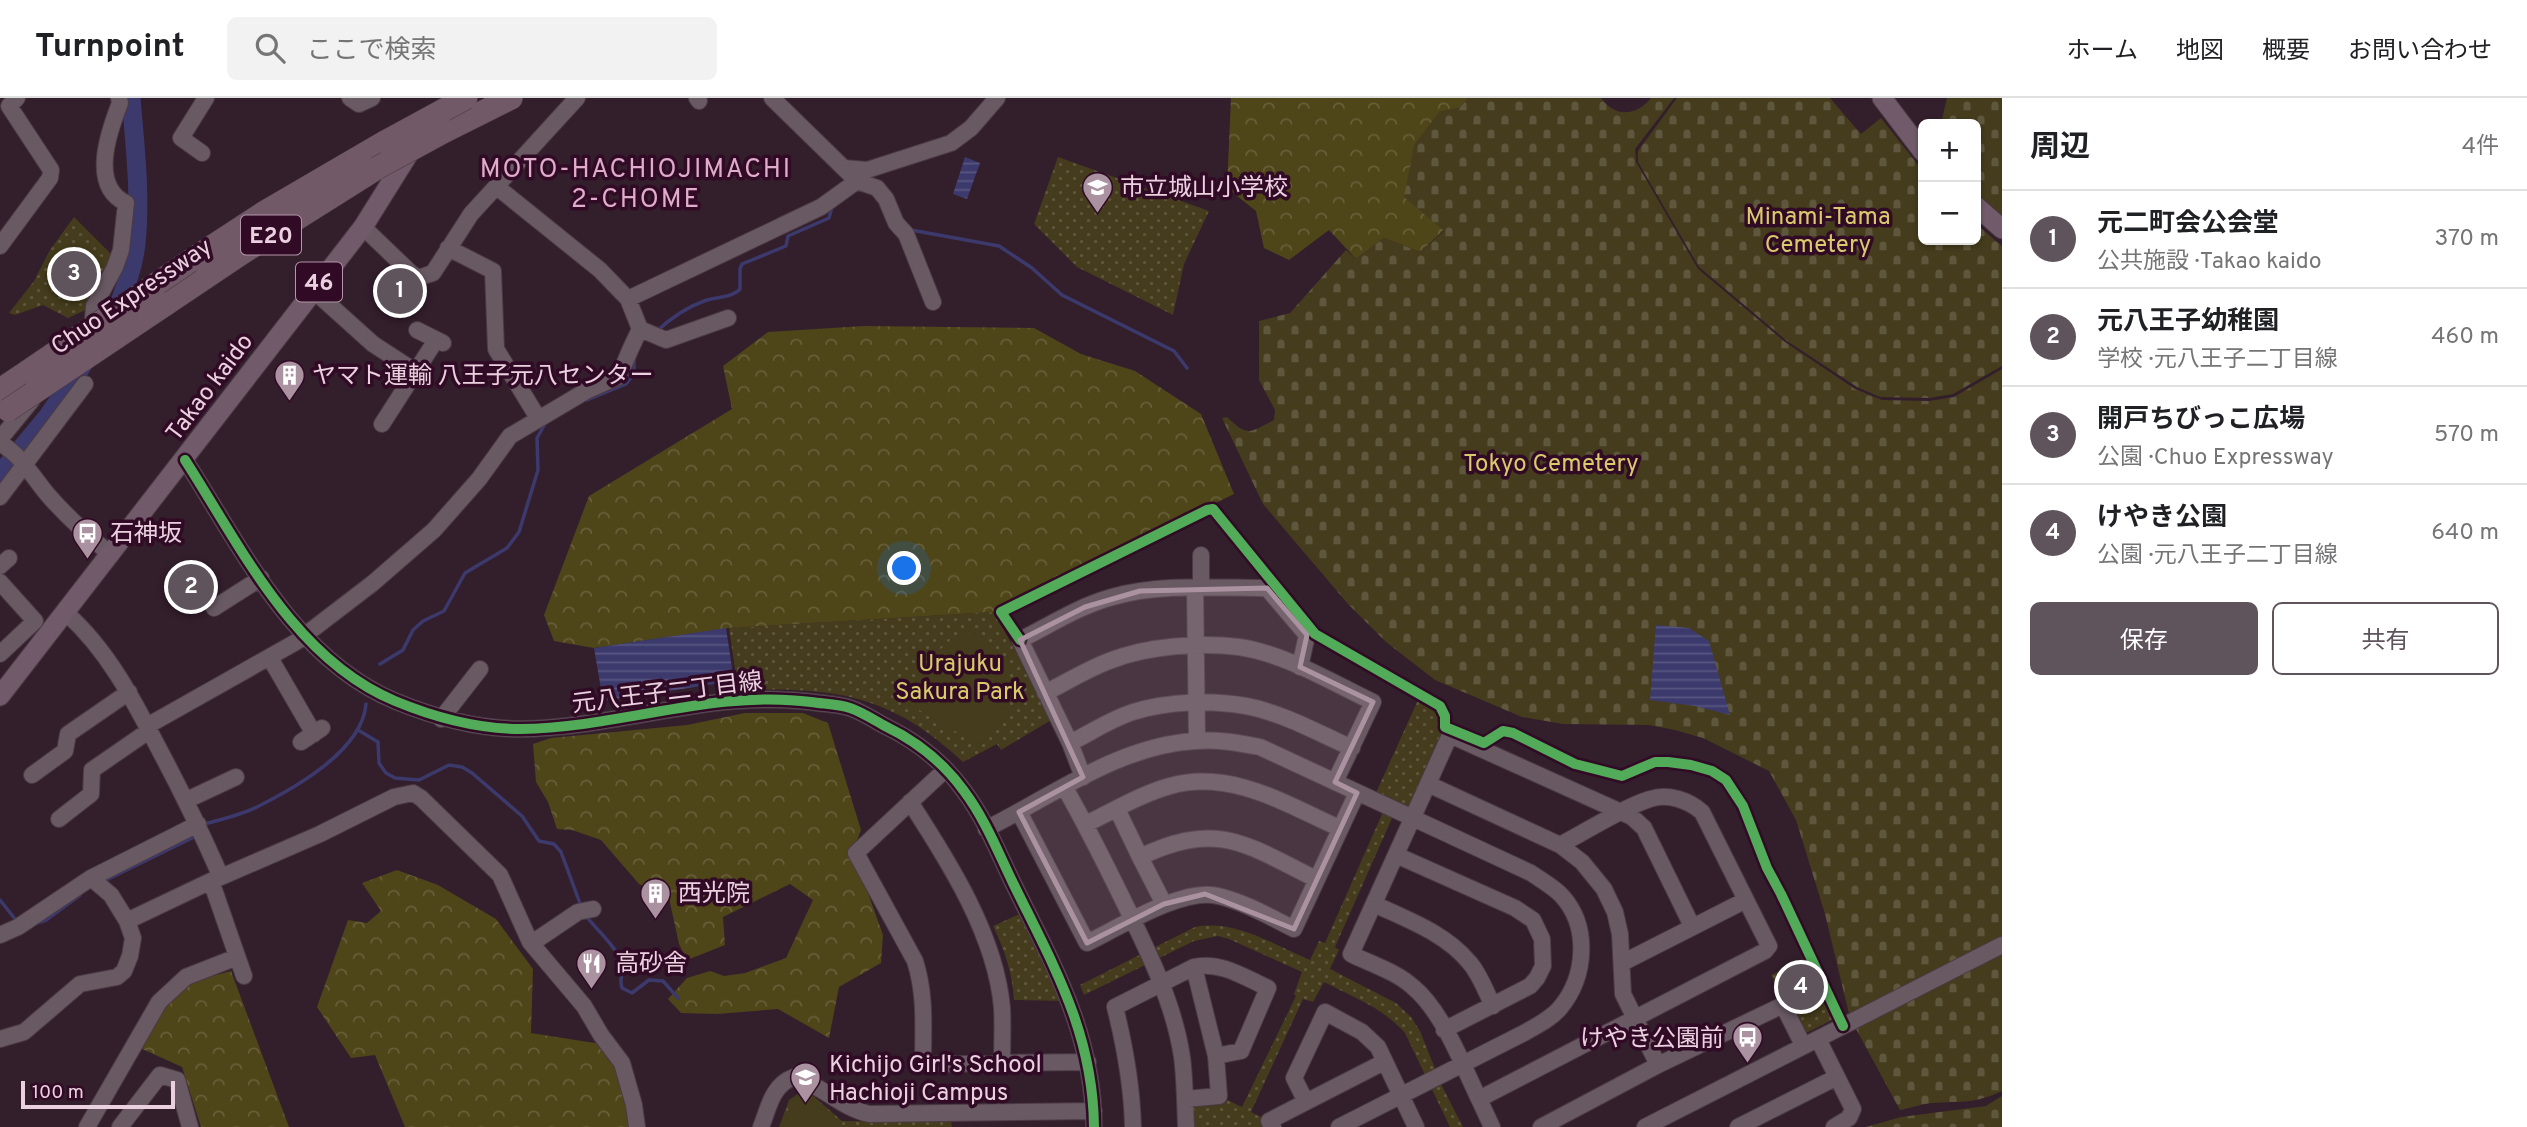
<!DOCTYPE html>
<html lang="ja">
<head>
<meta charset="utf-8">
<style>
  :root { --surface:#fff; --page:#f2f2f2; --text:#202124; --muted:#757577; --line:#e0e0e0; --accent:#5f545c }
  body { margin:0; font-family:Overpass,"Noto Sans JP",sans-serif; background:var(--page); color:var(--text) }
  .controls { position:absolute; right:21px; top:21px; display:grid; overflow:hidden; border-radius:10px; box-shadow:0 2px 5px #0004 }
  .controls button { width:63px; height:63px; display:grid; place-items:center; padding:0; border:0; border-bottom:2px solid var(--line); background:var(--surface); color:var(--text); font:35px sans-serif }
  .scale { position:absolute; left:21px; bottom:18px; width:154px; box-sizing:border-box; padding-left:7px; border:4px solid #ebd1e0; border-top:0; font-size:19px; line-height:24px; white-space:nowrap; color:#ebd1e0; -webkit-text-stroke:5px #310b26; paint-order:stroke }
  .you { position:absolute; left:905px; top:471px; width:24px; height:24px; margin:-18px; border:5px solid #fff; border-radius:50%; background:#1a73e8; box-shadow:0 0 0 10px #1a73e833 }
  .badge { display:grid; place-items:center; width:46px; height:46px; border-radius:50%; background:var(--accent); color:#fff; font-size:23px; font-weight:700 }
  .pin { position:absolute; translate:-50% -50%; border:4px solid #fff; box-shadow:0 2px 7px #0006 }
  .list { margin:0; padding:0; list-style:none }
  h2 { display:flex; justify-content:space-between; align-items:center; height:91px; margin:0; padding:0 28px; font-size:30px }
  h2 small { font-size:23px; font-weight:400; color:var(--muted) }
  .list li { display:grid; grid-template-columns:46px 1fr auto; gap:21px; align-items:center; box-sizing:border-box; height:98px; padding:0 28px; border-top:2px solid var(--line) }
  .list b { display:block; font-size:26px; white-space:nowrap }
  .list p { margin:0; font-size:23px; white-space:nowrap; color:var(--muted) }
  .list em { font-size:23px; font-style:normal; color:var(--muted) }
  .actions { display:flex; gap:14px; padding:21px 28px }
  .actions a { flex:1; padding:16px 0; border:2px solid var(--accent); border-radius:10px; text-align:center; font-size:24px; color:var(--accent) }
  .actions .main { background:var(--accent); color:#fff }
  .icon { flex:none; width:38px; height:38px; fill:none; stroke:currentColor; stroke-width:2; stroke-linecap:round; stroke-linejoin:round }
  .map { position:relative; flex:none; width:2002px; height:1029px; overflow:hidden }
  header { display:flex; align-items:center; gap:42px; box-sizing:border-box; height:98px; padding:0 35px; background:var(--surface); border-bottom:2px solid var(--line) }
  header strong { font-size:33px }
  nav { display:flex; gap:38px; margin-inline-start:auto; font-size:24px }
  .search { width:490px; height:63px; background:var(--page); display:flex; align-items:center; gap:18px; box-sizing:border-box; padding:0 24px; border-radius:10px; color:var(--muted); font-size:26px }
  main { display:flex }
  aside { flex:1; background:var(--surface) }
  .map>svg:first-child { display:block }
</style>
</head>
<body>
<header>
<strong>Turnpoint</strong>
<div class="search"><svg class="icon" aria-label="search" viewBox="0 0 24 24"><circle cx="10" cy="10" r="6"/><path d="M15 15l6 6"/></svg>ここで検索</div>
<nav><a>ホーム</a><a>地図</a><a>概要</a><a>お問い合わせ</a></nav>
</header>
<main>
<div class="map">
<svg width="2002" height="1029" viewBox="0 0 2002 1029">
  <defs>
    <pattern id="grass-dots" width="8" height="8" patternUnits="userSpaceOnUse" patternTransform="scale(1.75)"><rect width="8" height="8" fill="#443c1c"/><path d="M2 2h.1M6 6h.1" fill="none" stroke="#5f573d" stroke-width="1.8" stroke-linecap="round"/></pattern>
    <pattern id="forest-crowns" width="20" height="18" patternUnits="userSpaceOnUse" patternTransform="scale(1.75)"><rect width="20" height="18" fill="#4e4519"/><path d="M2 6a3 3 0 1 1 6 0M12 15a3 3 0 1 1 6 0" fill="none" stroke="#685f3a"/></pattern>
    <pattern id="cemetery-stones" width="16" height="16" patternUnits="userSpaceOnUse" patternTransform="scale(1.75)"><rect width="16" height="16" fill="#443c1c"/><path d="M2 7V4a2 2 0 0 1 4 0v3zM10 15v-3a2 2 0 0 1 4 0v3z" fill="#5f573d"/></pattern>
    <pattern id="water-rules" width="6" height="5" patternUnits="userSpaceOnUse" patternTransform="scale(1.75)"><rect width="6" height="5" fill="#3c3a6c"/><path d="M0 2.5h6" fill="none" stroke="#585581"/></pattern>
  </defs>
  <rect width="100%" height="100%" fill="#331e2c"/>
  <!-- grass -->
  <path fill="url(#grass-dots)" d="M1058,59l151,54 -25,53 -11,51 -96,-48 -43,-43z
    M74,119l43,43 -23,46 -26,12 -25,-13 -28,10 -6,-2 25,-32 16,-31z
    M994,514l59,107 -52,31 -4,-6 -34,18c-72,-68 -130,-75 -225,-72l-9,-62z
    M1418,602l22,11 2,8 -2,7 6,3 -36,76 -6,3 -29,-13z
    M1383,714l10,4 -58,131 4,3 -9,19 66,34 15,14 9,14 22,55 21,41h-13l-45,-94c-22,-25 -52,-36 -81,-51l-11,20 -10,-3 -52,113 18,9 4,6h-80l-1,-29 27,-2 23,11 54,-111 -2,-2 8,-22 -73,-33 -11,-3 -24,5 -110,54 -4,-10 115,-58c40,-8 79,18 115,33l9,-19 6,2z
    M1022,815l40,88 -48,-1c-2,-28 -9,-49 -21,-74z
    M1810,857l28,62 -40,20 -14,-38 -13,-24z
    M802,993l8,2 32,28 109,1 1,5h-173l10,-27z"/>
  <!-- forest -->
  <path fill="url(#forest-crowns)" d="M1231,0h238l-10,10 -20,4 5,118 -24,22 -36,-14 -28,21 -27,-29 -40,30 -25,-12 -8,-37 -29,-23z
    M864,228l170,2 47,26 54,17 66,43 33,80 -240,118 -265,16 -135,20 -40,-7 -10,-26 45,-119 143,-87 -9,-43 45,-34z
    M745,615h58l25,10 33,107 -8,21 30,84 -2,28 -42,24 -10,51 -51,-29 -61,5 -36,-1 -13,-14 19,-21 23,-7 14,5 21,-3 41,-15 27,-58 -23,-16 -67,33 2,28 -38,15 -8,-16 -10,-46 -30,-14 -38,-44 -29,-10 -15,-1 -9,-27 -12,-20 -3,-38 18,-6 136,-13z
    M397,772l41,15 58,34 37,50 -2,64 70,11 13,18 18,65h-227l-30,-72 -24,3 -34,-51 31,-87 19,3 14,-12 -19,-28z
    M231,873l58,156h-88l-19,-60 -42,-19 25,-44 25,-22z"/>
  <!-- cemetery -->
  <path fill="url(#cemetery-stones)" d="M1469,0h132c14,20 36,18 50,0h23l-39,51 1,13 62,107 87,73 70,47 27,11 47,1 25,-4 48,-28v722c-28,13 -40,10 -70,12 -11,1 -22,5 -32,7l-50,-92 -25,-104 -29,-94 -27,-49 -66,-33 -28,-8 -26,-5 -86,-1 -41,-7 -87,-37 -49,-38 -38,-38 -85,-100 -41,-86 5,-1c21,20 22,16 47,3l1,-10 -16,-30v-59l31,-8 56,-63 10,9 28,-21 36,14 24,-21 -40,-34 10,-52 25,-33 20,-4z
    M1677,0h153l31,36 20,-16 42,53v69h53v-16l26,22v120l-49,28 -24,4 -49,-1 -23,-10 -70,-46 -88,-74 -61,-105v-11z
    M1947,0h55v118l-26,-24v-68h-35z
    M2002,998v31h-136l35,-10 85,-11z"/>
  <!-- pitch -->
  <path fill="#443c1c" d="M964,533c45,7 57,63 34,96 -6,8 -11,15 -21,17l-63,-37 -5,-8c1,-19 38,-61 55,-68z
    M803,996l6,3 30,26 -2,4h-56l12,-29z"/>
  <!-- water -->
  <path fill="url(#water-rules)" d="M965,59l15,6 -13,36 -14,-5z
    M1656,527l33,3 20,13 21,74 -35,-9 -45,-6z
    M726,530l8,53 -131,20 -9,-53z"/>
  <g fill="none" stroke-linecap="round" stroke-linejoin="round">
    <!-- stream -->
    <path stroke="#3c3a6c" stroke-width="3.5" d="M911,132l88,16 33,22 30,27 112,56 13,17
      M657,233c15,-14 28,-23 47,-30 11,-4 28,-3 36,-12v-20l2,-5 44,-18 2,-10 41,-18 3,-11
      M587,302l39,-16 8,-10v-18
      M380,566l23,-14 10,-20 10,-9 21,-10 21,-38 42,-25 12,-16 19,-62 -1,-32 9,-16
      M358,632l20,12 1,21 7,10 9,5 24,2 30,-15 13,2 10,6 50,43 17,25 15,3 7,8 20,54
      M205,726c17,-5 36,-9 52,-17 38,-19 105,-56 109,-103
      M102,784l92,-45
      M0,802l15,19 4,1
      M586,818c9,12 35,35 36,50 1,8 -3,13 0,22l10,5 17,-13 14,1 15,17
      M37,825l9,-3 34,-25"/>
    <!-- river -->
    <path stroke="#3c3a6c" stroke-width="19" d="M114,219c9,-23 19,-47 22,-73 5,-48 -1,-98 -5,-146
      M0,376l48,-58 38,-56"/>
    <defs>
      <path id="minor" d="M350,0l9,6 13,-6
        M697,0l2,3
        M772,0l85,83 20,7 9,11 10,24 10,11 27,68
        M202,55l-21,-15 25,-40
        M844,70l23,2 84,-27 20,-15 26,-30
        M781,128l40,-19 36,-26
        M363,129l48,46 7,5 15,-5 38,-59 106,-116
        M0,148l50,-68 1,-8 -42,-64 8,-8
        M448,150l45,23 3,78 42,69
        M313,192l60,54 43,28
        M628,201l151,-72
        M640,231l26,11 62,-22
        M417,232l26,13
        M92,234l2,-26 21,-39 6,-17 5,-47c-37,-17 -17,-72 -6,-100l-1,-5
        M382,326l54,-84
        M0,341l32,-39
        M0,345c22,13 32,33 48,52 19,22 41,41 63,60
        M185,362c56,87 109,199 210,241 41,17 82,28 126,28 97,-1 193,-40 290,-27 13,2 27,2 39,6 12,4 24,12 35,18 31,15 59,37 79,65 21,28 34,61 49,92 40,82 80,149 81,244
        M0,399l85,-113
        M1201,457v33
        M0,468l9,-8
        M0,484l35,39 -35,33
        M1195,490l2,152
        M214,510l47,-30
        M66,515c42,37 68,88 94,138 22,41 42,83 61,126l-10,4 33,95
        M270,560l44,76
        M1045,595c22,-11 44,-25 67,-33 36,-14 89,-18 127,-13 47,7 92,35 134,55l-38,80
        M441,621l39,-50
        M147,628l149,-84 77,-59 61,-53 45,-51 31,-43 76,-45 34,-15c6,-19 12,-30 20,-47l-12,-30 -28,-29 -103,-83
        M301,644l21,-14
        M1070,645c20,-10 41,-24 63,-31 35,-11 77,-12 113,-6 37,7 72,27 106,42
        M945,672l-89,83 59,108c11,34 8,68 8,103l165,-2
        M32,677l33,-24 3,-17 61,-42
        M1083,679l-13,-34 -50,-103c30,-15 59,-34 92,-43 49,-14 105,-9 155,-9l40,47 -7,32
        M1428,686l132,61 22,17 22,27 11,23 5,22 3,60 35,71
        M1065,690c21,37 40,75 59,114 24,49 50,101 58,155 3,23 3,47 4,70
        M187,702l49,-23
        M910,704c39,60 86,134 92,206 1,18 0,37 0,55
        M1117,711l23,48
        M1019,714l68,131c33,-16 96,-56 131,-47 26,6 52,21 76,33l63,-136
        M59,721l32,-25 1,-24 58,-40
        M1086,726c27,-13 55,-30 84,-38 60,-17 116,18 169,42
        M986,731c66,-33 134,-84 209,-88 22,-2 44,2 65,6l271,126c10,7 23,14 31,23 28,31 24,81 -2,112 -9,11 -24,18 -36,25l-185,94
        M1396,757l119,53 18,12 9,19 1,27 -6,12 -7,8 -86,44
        M221,779l99,-43 74,-37 19,-4 8,5 79,77 30,67 54,64 17,29 21,28 12,42 3,22
        M1164,806l-24,-47c78,-37 105,-13 176,22
        M1374,806c34,16 71,29 95,58 11,12 17,30 24,44
        M127,823l84,-40
        M0,837l18,-8 73,-49 107,-54
        M532,845l46,-31 15,-3
        M1622,865l124,-63
        M0,941l24,-7 56,-48 37,-7 7,-6 6,-15 3,-18 -6,-17 -16,-26 -20,-17
        M1818,941l35,70 -4,9 -15,9
        M1185,1001l34,-3 -3,-40 -22,-89
        M1479,1001c-17,-35 -36,-87 -66,-112 -16,-15 -42,-23 -62,-33l99,-219 182,82 12,11 48,98
        M1306,1004l-12,-24 31,-66 37,20 16,15 38,80
        M87,1029l72,-125 27,-25 51,-20
        M120,1029l40,-52 17,5 13,47
        M761,1029c8,-20 11,-42 33,-50 28,8 47,31 75,37l225,-3
        M1133,1029c-1,-41 -8,-80 -18,-120l79,-40c26,-6 50,10 74,21l-27,63 -25,5
        M1273,1029l-4,-6 115,-59
        M1492,1029l-13,-28 286,-148 4,-5 -67,-134c-14,-12 -34,-19 -52,-13 -26,8 -65,33 -90,46
        M1541,1029l117,-62 125,-60 20,40
        M1645,1029l357,-182
        M1738,1029l99,-50"/>
      <path id="major" d="M1882,0l41,54
        M1976,108l26,23
        M0,598l363,-469 50,-80"/>
      <path id="highway" d="M445,33l66,-33
        M190,163l75,-49 120,-70
        M166,206l76,-51 135,-85
        M0,292l27,-18"/>
    </defs>
    <!-- minor casing -->
    <use href="#minor" stroke="#4b3a45" stroke-width="18"/>
    <!-- major casing -->
    <use href="#major" stroke="#4b3a45" stroke-width="21"/>
    <!-- highway casing -->
    <use href="#highway" stroke="#4b3a45" stroke-width="24"/>
    <!-- minor -->
    <use href="#minor" stroke="#695963" stroke-width="16"/>
    <!-- major -->
    <use href="#major" stroke="#715a69" stroke-width="19"/>
    <!-- highway -->
    <use href="#highway" stroke="#715968" stroke-width="23"/>
    <defs>
      <path id="highway-bridge" d="M385,44l81,-44
        M377,70l68,-37
        M27,274l163,-111
        M8,312l158,-106"/>
    </defs>
    <!-- highway-bridge casing -->
    <use href="#highway-bridge" stroke="#4b3a45" stroke-width="24" stroke-linecap="butt"/>
    <!-- highway-bridge -->
    <use href="#highway-bridge" stroke="#715968" stroke-width="23"/>
    <defs>
      <path id="cycleway" d="M185,362c56,87 109,199 210,241 41,17 82,28 126,28 97,-1 193,-40 290,-27 13,2 27,2 39,6 12,4 24,12 35,18 31,15 59,37 79,65 21,28 34,61 49,92 40,82 80,149 81,244
        M1020,542l-19,-28 206,-102 6,-1 102,125 125,72 5,10v11l39,16 19,-12 10,2 62,31 47,12 33,-14h13l23,3 21,6 14,9 17,26 24,62 14,26 62,132"/>
    </defs>
    <!-- cycleway casing -->
    <use href="#cycleway" stroke="#310b26" stroke-width="15"/>
    <!-- cycleway -->
    <use href="#cycleway" stroke="#51ab58" stroke-width="10"/>
  </g>
  <!-- marked area -->
  <path fill="#ab92a1" fill-opacity="0.2" stroke="#ab92a1" stroke-width="5" stroke-linejoin="round" d="M1267,490l40,47 -7,32 73,35 -38,80 22,11 -63,136 -89,-35 -41,10 -77,39 -68,-131 64,-35 -63,-137 65,-33 55,-16z"/>
  <!-- icons -->
  <defs>
    <symbol id="school-pin" viewBox="-11 -11 22 30"><path d="M0 17L-7.5 6A9.5 9.5 0 1 1 7.5 6Z" fill="#ab92a1" stroke="#310b26"/><path d="M0-5L7-2L0 1L-7-2ZM-4 1L0 2.5L4 1V4Q0 6-4 4Z" fill="#fff"/></symbol>
    <symbol id="building-pin" viewBox="-11 -11 22 30"><path d="M0 17L-7.5 6A9.5 9.5 0 1 1 7.5 6Z" fill="#ab92a1" stroke="#310b26"/><path d="M-4-6H4V6H1V3H-1V6H-4ZM-2.5-4.3h1.7v1.8h-1.7ZM.8-4.3h1.7v1.8H.8ZM-2.5-1h1.7V.8h-1.7ZM.8-1h1.7V.8H.8Z" fill="#fff"/></symbol>
    <symbol id="bus-pin" viewBox="-11 -11 22 30"><path d="M0 17L-7.5 6A9.5 9.5 0 1 1 7.5 6Z" fill="#ab92a1" stroke="#310b26"/><path d="M-5-6H5V4H4V6H2V4H-2V6H-4V4H-5ZM-3.5-4V0h7V-4ZM-3.5 1.2v1.5H-2V1.2ZM2 1.2v1.5H3.5V1.2Z" fill="#fff"/></symbol>
    <symbol id="restaurant-pin" viewBox="-11 -11 22 30"><path d="M0 17L-7.5 6A9.5 9.5 0 1 1 7.5 6Z" fill="#ab92a1" stroke="#310b26"/><path d="M-5-6h1v4h1v-4h1v4h1v-4h1v5L-1.5 .5V6h-2V.5L-5-1ZM5-6V6H3V1.5H1.5Q1.5-4 5-6Z" fill="#fff"/></symbol>
  </defs>
  <g fill-rule="evenodd">
    <use href="#school-pin" x="1080" y="72" width="35" height="47"/>
    <use href="#building-pin" x="272" y="260" width="35" height="47"/>
    <use href="#bus-pin" x="70" y="418" width="35" height="47"/>
    <use href="#building-pin" x="638" y="778" width="35" height="47"/>
    <use href="#restaurant-pin" x="574" y="848" width="35" height="47"/>
    <use href="#bus-pin" x="1730" y="922" width="35" height="47"/>
    <use href="#school-pin" x="788" y="962" width="35" height="47"/>
  </g>
  <g text-anchor="middle" stroke-width="7" stroke-linejoin="round" paint-order="stroke">
    <!-- shield labels -->
    <g fill="#310b26" stroke="#b396a8" stroke-width="2">
      <rect x="241" y="117.5" width="60" height="39" rx="5"/>
      <rect x="296" y="164.5" width="46" height="39" rx="5"/>
    </g>
    <g font-size="23" font-weight="bold" fill="#ebd1e0">
      <text x="271" y="145">E20</text>
      <text x="319" y="192">46</text>
    </g>
    <!-- poi labels -->
    <g font-size="24" fill="#ebd1e0" stroke="#310b26" text-anchor="start">
      <text x="1120" y="97">市立城山小学校</text>
      <text x="312" y="285">ヤマト運輸 八王子元八センター</text>
      <text x="110" y="443">石神坂</text>
      <text x="678" y="803">西光院</text>
      <text x="615" y="873">高砂舎</text>
      <text x="1724" y="948" text-anchor="end">けやき公園前</text>
      <text x="829" y="974">Kichijo Girl's School<tspan x="829" dy="28">Hachioji Campus</tspan></text>
    </g>
    <!-- park labels -->
    <g font-size="24" fill="#d9cb6b" stroke="#310b26">
      <text x="1818" y="126">Minami-Tama<tspan x="1818" dy="28">Cemetery</tspan></text>
      <text x="1551" y="373">Tokyo Cemetery</text>
      <text x="960" y="573">Urajuku<tspan x="960" dy="28">Sakura Park</tspan></text>
    </g>
    <!-- street labels -->
    <g font-size="24" fill="#ebd1e0" stroke="#310b26">
      <text transform="translate(131 198) rotate(-34)" y="8">Chuo Expressway</text>
      <text transform="translate(209 289) rotate(-53)" y="8">Takao kaido</text>
      <text transform="translate(667 594) rotate(-7)" y="8">元八王子二丁目線</text>
    </g>
    <!-- neighbourhood labels -->
    <g font-size="26" letter-spacing="2" fill="#dfaccb" stroke="#310b26">
      <text x="636" y="79">MOTO-HACHIOJIMACHI<tspan x="636" dy="30">2-CHOME</tspan></text>
    </g>
  </g>
</svg>
<div class="controls">
<button>+</button>
<button>−</button>
</div>
<div class="scale">100 m</div>
<div class="you"></div>
<div class="pin badge" style="left:400px;top:193px">1</div>
<div class="pin badge" style="left:191px;top:489px">2</div>
<div class="pin badge" style="left:74px;top:176px">3</div>
<div class="pin badge" style="left:1801px;top:889px">4</div>
</div>
<aside>
<h2>周辺<small>4件</small></h2>
<ul class="list">
<li><span class="badge">1</span><div><b>元二町会公会堂</b><p>公共施設 · Takao kaido</p></div><em>370 m</em></li>
<li><span class="badge">2</span><div><b>元八王子幼稚園</b><p>学校 · 元八王子二丁目線</p></div><em>460 m</em></li>
<li><span class="badge">3</span><div><b>開戸ちびっこ広場</b><p>公園 · Chuo Expressway</p></div><em>570 m</em></li>
<li><span class="badge">4</span><div><b>けやき公園</b><p>公園 · 元八王子二丁目線</p></div><em>640 m</em></li>
</ul>
<div class="actions"><a class="main">保存</a><a>共有</a></div>
</aside>
</main>
</body>
</html>
